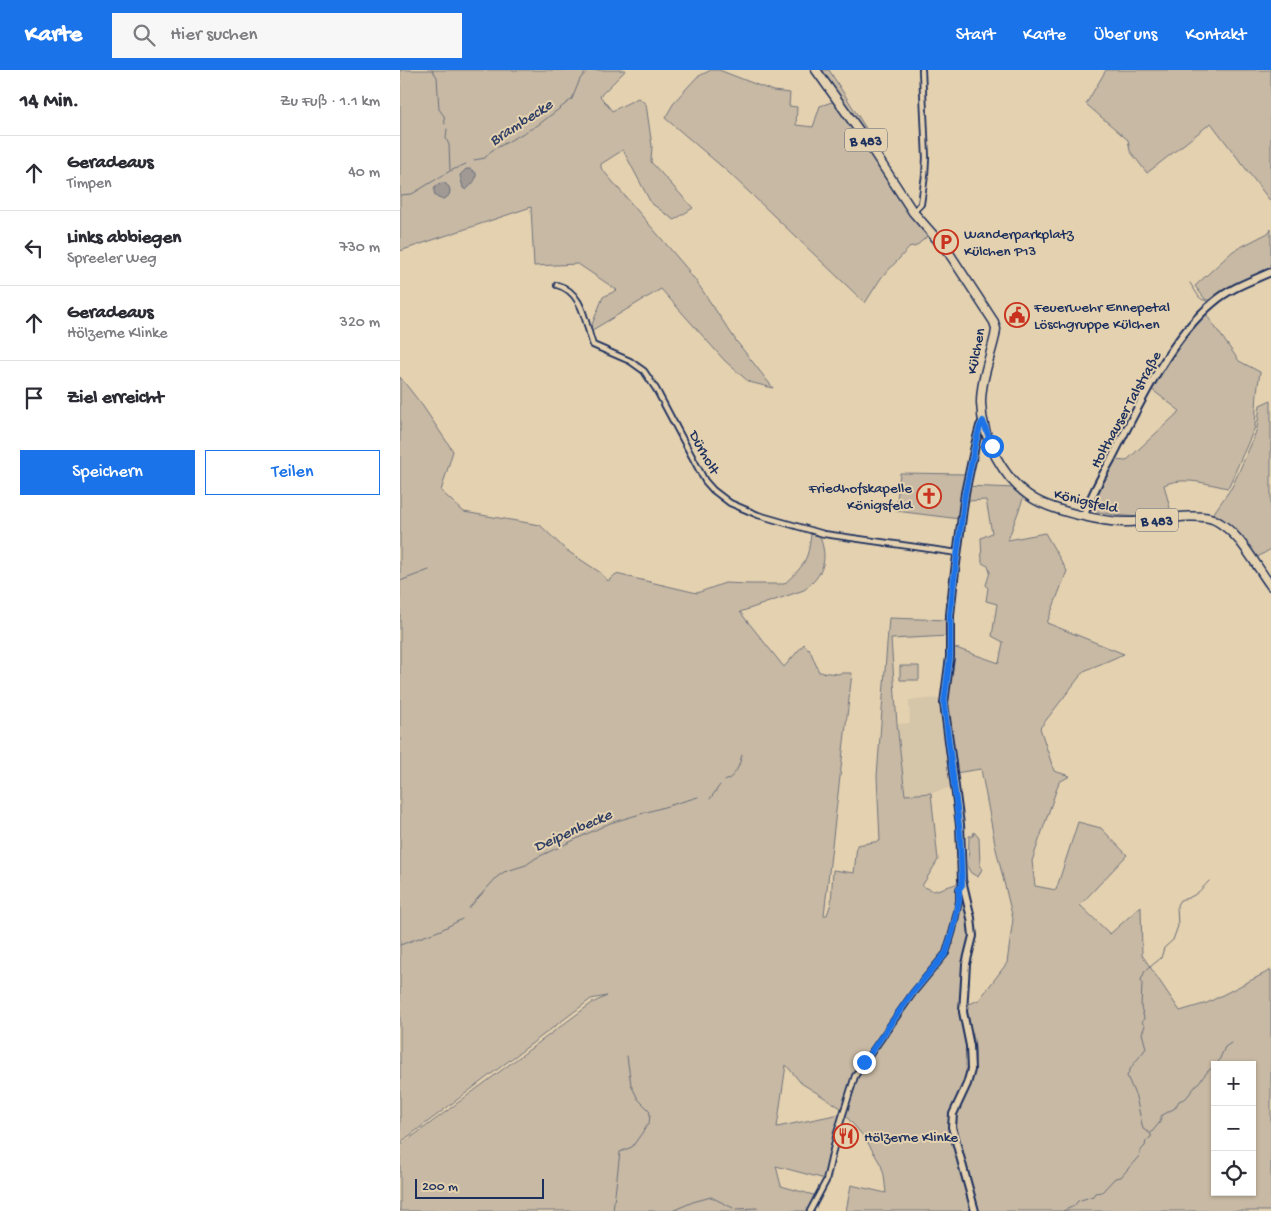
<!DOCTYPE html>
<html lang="de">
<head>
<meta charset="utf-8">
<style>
  :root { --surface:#fff; --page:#f7f7f7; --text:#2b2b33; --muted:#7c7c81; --line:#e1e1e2; --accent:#1a73e8 }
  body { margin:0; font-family:"Gochi Hand",sans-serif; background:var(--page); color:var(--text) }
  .controls { position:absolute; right:15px; bottom:15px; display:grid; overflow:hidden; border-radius:0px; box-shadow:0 1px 4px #0004 }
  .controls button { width:45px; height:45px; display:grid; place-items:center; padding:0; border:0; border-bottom:1px solid var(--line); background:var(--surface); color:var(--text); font:25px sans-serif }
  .scale { position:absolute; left:15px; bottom:12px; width:129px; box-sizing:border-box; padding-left:5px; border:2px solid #1b2f5e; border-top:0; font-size:14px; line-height:18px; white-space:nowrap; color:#1b2f5e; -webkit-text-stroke:4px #e4d1af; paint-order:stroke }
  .stop { position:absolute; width:15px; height:15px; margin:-11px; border:4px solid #1a73e8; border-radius:50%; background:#fff }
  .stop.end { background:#1a73e8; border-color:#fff; box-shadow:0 1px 5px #0008 }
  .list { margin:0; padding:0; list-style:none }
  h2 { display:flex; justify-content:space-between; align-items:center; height:65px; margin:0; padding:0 20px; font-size:21px }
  h2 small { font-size:16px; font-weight:400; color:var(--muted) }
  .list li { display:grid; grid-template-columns:32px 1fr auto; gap:15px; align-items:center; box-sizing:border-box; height:75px; padding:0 20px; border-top:1px solid var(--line) }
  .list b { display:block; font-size:19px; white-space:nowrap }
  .list p { margin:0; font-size:16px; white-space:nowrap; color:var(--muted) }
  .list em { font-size:16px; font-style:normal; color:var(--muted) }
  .actions { display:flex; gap:10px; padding:15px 20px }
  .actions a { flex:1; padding:11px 0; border:1px solid var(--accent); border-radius:0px; text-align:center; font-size:18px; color:var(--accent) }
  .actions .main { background:var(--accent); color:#fff }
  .icon { flex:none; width:28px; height:28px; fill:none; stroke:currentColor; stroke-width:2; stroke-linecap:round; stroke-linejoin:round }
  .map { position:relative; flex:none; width:871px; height:1141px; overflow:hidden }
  header { display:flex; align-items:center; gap:30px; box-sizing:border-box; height:70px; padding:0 25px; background:var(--accent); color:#fff }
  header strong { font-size:24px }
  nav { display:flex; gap:28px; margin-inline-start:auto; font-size:18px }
  .search { width:350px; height:45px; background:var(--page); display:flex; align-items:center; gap:12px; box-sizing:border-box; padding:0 18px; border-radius:0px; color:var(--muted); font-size:19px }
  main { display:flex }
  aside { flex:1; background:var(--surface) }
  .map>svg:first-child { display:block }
</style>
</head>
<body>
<header>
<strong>Karte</strong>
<div class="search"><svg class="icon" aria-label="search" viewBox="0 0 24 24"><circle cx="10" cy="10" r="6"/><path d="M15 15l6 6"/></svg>Hier suchen</div>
<nav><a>Start</a><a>Karte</a><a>Über uns</a><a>Kontakt</a></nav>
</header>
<main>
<aside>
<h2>14 Min.<small>Zu Fuß · 1.1 km</small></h2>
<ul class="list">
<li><svg class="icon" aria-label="ahead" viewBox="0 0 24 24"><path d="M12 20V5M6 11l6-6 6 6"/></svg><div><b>Geradeaus</b><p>Timpen</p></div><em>40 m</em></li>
<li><svg class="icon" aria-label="left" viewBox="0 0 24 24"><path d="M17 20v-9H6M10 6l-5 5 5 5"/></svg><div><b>Links abbiegen</b><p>Spreeler Weg</p></div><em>730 m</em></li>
<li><svg class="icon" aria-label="ahead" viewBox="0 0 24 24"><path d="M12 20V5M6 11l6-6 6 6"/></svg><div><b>Geradeaus</b><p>Hölzerne Klinke</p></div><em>320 m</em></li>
<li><svg class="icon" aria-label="arrive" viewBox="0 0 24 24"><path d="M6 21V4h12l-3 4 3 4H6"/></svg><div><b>Ziel erreicht</b></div></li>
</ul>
<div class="actions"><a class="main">Speichern</a><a>Teilen</a></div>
</aside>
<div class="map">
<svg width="871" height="1141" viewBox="0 0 871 1141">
  <rect width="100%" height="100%" fill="#e4d1af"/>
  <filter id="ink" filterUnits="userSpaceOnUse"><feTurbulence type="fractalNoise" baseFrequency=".02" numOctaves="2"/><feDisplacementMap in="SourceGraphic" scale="10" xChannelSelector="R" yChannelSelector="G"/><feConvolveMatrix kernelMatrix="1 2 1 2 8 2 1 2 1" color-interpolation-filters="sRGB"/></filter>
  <g filter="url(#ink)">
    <!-- built -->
    <path fill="#d5c5a9" d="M540,628l2,27 2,1 8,61 -21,6 -26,2 -8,-71 13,-1 -1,-23z"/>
    <!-- green -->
    <path fill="#c7b9a3" stroke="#717480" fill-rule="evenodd" d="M0,0h226l-26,26 12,15 26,-13 8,6 6,42 -1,16 42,46 -19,12 -23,-17 -28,-53 -22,14v4l88,103 -2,1 7,6 43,64 36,46 -24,-6 -24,-21 -64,-72 -72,43 14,-35 14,-7 -39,-26 -44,2 -3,-59 -131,44z
      M311,0h8l54,21 17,2 -1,13 8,1 -1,18 17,2 7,-21 15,-5 95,133 -15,13 -4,-1 -30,32 -16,25 -138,-132 -62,-53 10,-17 22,-24z
      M422,0h7l38,60 -3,1z
      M706,0h165v132l-60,-79 -64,50 -17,-22 -2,-11 -42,-36z
      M871,159v39l-46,21 -17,14 -13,-17 38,-35 35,-18z
      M806,244l33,47 21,11 -3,20 -2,35 -27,61c-21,-4 -44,-12 -64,-3l8,31c-29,2 -54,1 -82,-6l25,-50 11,1 54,-50 -29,-22 25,-39z
      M0,307l22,28 31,46 -12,40 23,21 76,13 26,25 35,23 7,8 8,-7 81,19 28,-10 24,1h35c20,-18 24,-23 27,-50l8,1c10,23 5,40 -15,55l-64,22 44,55 20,-23 4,5 1,-1 10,24 20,2 1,-1h12l-28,242h3l4,-12 2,-33 21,3 3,-28 23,-4 -3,-65 12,-158 59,2 1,16 -58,3 6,85 8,71 26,-2 7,67 -16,26 12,5 25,-8 12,53 -7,27 5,109 -11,27 5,1c8,-16 14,-34 12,-53 -1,-14 -8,-27 -8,-42l12,-5 28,-37 6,-44 -17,-70 -15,-80 -26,4 -8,-74 6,-52 46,16 4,-21 -11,-6 5,-32 -11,-3 2,-13 -2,-3 4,-13 -2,-6 -6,-3 -1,-25 11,-5 -6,-33 -20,1 -6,18 -64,-8 4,-38 66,1 -1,12 51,2 8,8 -16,44 37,-7 22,38 -20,52 77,31 -40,17 -44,57 14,43 16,5 -11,6 -27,79 3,25 21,4 22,-68 23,6 26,27 -47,50 30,29 31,-28 1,49 38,56 27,-8 64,-33v241h-425l5,-26 35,8 -2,-18 -3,-10 -16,-27 -20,-23 -4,-7 -40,-25 -15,-18 -9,62 63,-13 1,2 -16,63 -49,-13 5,20 36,10 -9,15h-408zM207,926l-15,7 -191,142v-3l190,-143zM815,995h37v127h-37z
      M871,330v149l-15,9 -30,-34 -13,-10 19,-27 21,-47 4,-12 3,-23z
      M500,596h19v14h-19z
      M574,762l5,6 1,28 2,3 -4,8 -7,-4 -3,-5 1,-32h4z"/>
    <!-- water -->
    <path fill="#a09994" stroke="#6b6f7e" d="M66,99h4l6,4c1,8 -5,12 -10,17l-3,-2 -3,-13z
      M34 121a8 8 0 1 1 16 0a8 8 0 1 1-16 0Z"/>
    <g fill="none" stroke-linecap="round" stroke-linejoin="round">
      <!-- stream -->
      <path stroke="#6b6f7e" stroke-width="1" d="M32,0l5,7 2,32 5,7 1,8
        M47,59l-1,9 3,7 1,25
        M74,90l11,-2 6,-7 47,-26 34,-26 8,-20 8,-9
        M0,125l12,-1 38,-23 16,-7
        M790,213l9,14 4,3h6l25,-15 37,-17
        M0,511l29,-11
        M325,711c11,-5 14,-15 17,-26
        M310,729l10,-14
        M69,838l28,-31 7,-5 22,-7 10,-7 74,-35 88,-26
        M0,875l41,-15 21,-11
        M817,995l8,-18 6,-4
        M751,1063l9,-11 1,-6 14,-8 4,-7 7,-3 22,-27 7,-5
        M336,1139l22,-1
        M213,1141l7,-59 12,-5 17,-24 1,-8 -1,-5 -11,-11 -7,-14 -4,-29
        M272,1141l21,-9 18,-5 22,11
        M663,1141l11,-5 4,-5 15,-5 2,-3 7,-1 13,-14 6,-1 19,-22 1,-5 4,-4 1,-5 5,-4v-3l-8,-5 -7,-32 -9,-21c6,-14 11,-16 19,-28l-4,-15 3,-7 -3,-4 2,-4 -3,-11 1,-24 -1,-3 4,-9 16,-13 3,-10 9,-8 5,-14 -1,-21 3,-5c14,-2 20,-9 29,-19"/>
      <defs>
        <path id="street" d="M513,142l8,-8 4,-29 1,-17 -4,-88
          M157,215c27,7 28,39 36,60l37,16 14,10 12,18 49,92 8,9 17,13 28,12 66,19 134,19
          M410,1141l16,-30 11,-48 18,-57 58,-83 33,-40 7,-23 6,-29v-12l4,-4"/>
        <path id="secondary" d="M684,446c6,-20 18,-40 28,-58 26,-51 57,-119 102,-156 16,-14 37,-21 57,-30
          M575,1141l-23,-84 1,-13 14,-30 4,-14 -1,-24 -7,-34 3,-48 7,-28 -2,-18 -9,-38 -2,-55 -16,-122 6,-46v-42l3,-28 12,-94 11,-52 4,-15 3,-5"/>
        <path id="primary" d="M416,0l54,76 43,66 36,41 45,69 2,7 -1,7c-5,22 -14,44 -14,67 1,36 22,77 53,96 20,12 72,24 95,23 21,0 69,-11 86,-2 26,14 39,43 56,66"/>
      </defs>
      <!-- street casing -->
      <use href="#street" stroke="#1b2f5e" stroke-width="8"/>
      <!-- secondary casing -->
      <use href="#secondary" stroke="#1b2f5e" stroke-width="10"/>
      <!-- primary casing -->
      <use href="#primary" stroke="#1b2f5e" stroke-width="11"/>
      <!-- street -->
      <use href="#street" stroke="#e4d1af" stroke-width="4.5"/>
      <!-- secondary -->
      <use href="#secondary" stroke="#e4d1af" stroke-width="6"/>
      <!-- primary -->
      <use href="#primary" stroke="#e4d1af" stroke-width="8"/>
    </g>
  </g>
  <g fill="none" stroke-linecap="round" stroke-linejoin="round" filter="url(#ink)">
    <!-- route -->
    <path stroke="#1a73e8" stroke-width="6" d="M464,992l49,-70 33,-39 7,-23 6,-29v-12l3,-4 -2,-53 -16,-129 6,-46v-42l3,-28 12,-94 11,-52 4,-15 3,-5 9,25"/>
  </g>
  <!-- icons -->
  <defs>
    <symbol id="parking-ring" viewBox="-11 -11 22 22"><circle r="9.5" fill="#e4d1af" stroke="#c8321e" stroke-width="1.5"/><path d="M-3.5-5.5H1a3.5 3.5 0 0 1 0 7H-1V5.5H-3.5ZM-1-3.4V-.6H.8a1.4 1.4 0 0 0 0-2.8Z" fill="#c8321e"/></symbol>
    <symbol id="civic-ring" viewBox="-11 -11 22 22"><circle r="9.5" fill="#e4d1af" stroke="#c8321e" stroke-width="1.5"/><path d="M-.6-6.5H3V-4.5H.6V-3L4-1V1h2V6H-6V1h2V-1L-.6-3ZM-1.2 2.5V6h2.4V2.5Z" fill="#c8321e"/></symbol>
    <symbol id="church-ring" viewBox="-11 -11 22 22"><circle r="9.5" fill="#e4d1af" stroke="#c8321e" stroke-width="1.5"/><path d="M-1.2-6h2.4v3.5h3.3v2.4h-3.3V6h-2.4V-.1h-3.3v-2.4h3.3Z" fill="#c8321e"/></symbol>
    <symbol id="restaurant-ring" viewBox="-11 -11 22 22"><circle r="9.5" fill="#e4d1af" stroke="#c8321e" stroke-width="1.5"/><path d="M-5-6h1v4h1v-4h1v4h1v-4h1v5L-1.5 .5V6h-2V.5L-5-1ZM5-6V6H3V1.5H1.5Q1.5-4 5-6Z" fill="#c8321e"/></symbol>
  </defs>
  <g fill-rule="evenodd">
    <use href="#parking-ring" x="532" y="158" width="28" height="28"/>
    <use href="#civic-ring" x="603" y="231" width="28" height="28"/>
    <use href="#church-ring" x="515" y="412" width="28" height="28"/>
    <use href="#restaurant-ring" x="432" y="1052" width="28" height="28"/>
  </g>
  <g text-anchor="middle" stroke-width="4" stroke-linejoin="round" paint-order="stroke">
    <!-- shield labels -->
    <g fill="#e4d1af" stroke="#576076" stroke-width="1">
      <rect x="445" y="58.5" width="42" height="23" rx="4"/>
      <rect x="736" y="438.5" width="42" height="23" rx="4"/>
    </g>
    <g font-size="14" font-weight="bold" fill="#1b2f5e">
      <text x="466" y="75">B 483</text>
      <text x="757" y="455">B 483</text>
    </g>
    <!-- poi labels -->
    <g font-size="15" fill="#1b2f5e" stroke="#e4d1af" text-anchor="start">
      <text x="564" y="168">Wanderparkplatz<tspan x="564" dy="17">Külchen P13</tspan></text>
      <text x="634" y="241">Feuerwehr Ennepetal<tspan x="634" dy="17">Löschgruppe Külchen</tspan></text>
      <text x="512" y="422" text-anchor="end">Friedhofskapelle<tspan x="512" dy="17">Königsfeld</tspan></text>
      <text x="464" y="1071">Hölzerne Klinke</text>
    </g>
    <!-- street labels -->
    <g font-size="15" fill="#1b2f5e" stroke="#e4d1af">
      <text transform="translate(575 281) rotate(-79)" y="5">Külchen</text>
      <text transform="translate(725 339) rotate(-61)" y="5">Holthauser Talstraße</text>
      <text transform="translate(305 382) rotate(61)" y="5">Dürholt</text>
      <text transform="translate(686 430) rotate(13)" y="5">Königsfeld</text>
    </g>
    <!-- water labels -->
    <g font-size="16" font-style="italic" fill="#2f3f66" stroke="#e4d1af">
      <text transform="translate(120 51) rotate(-33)" y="6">Brambecke</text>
      <text transform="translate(172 759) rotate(-24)" y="6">Deipenbecke</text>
    </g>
  </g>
</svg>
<div class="controls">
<button>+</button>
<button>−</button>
<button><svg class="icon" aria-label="locate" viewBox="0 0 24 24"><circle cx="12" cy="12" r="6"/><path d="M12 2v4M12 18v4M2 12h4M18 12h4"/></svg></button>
</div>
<div class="scale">200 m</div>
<div class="stop" style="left:592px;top:376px"></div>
<div class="stop end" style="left:464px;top:992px"></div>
</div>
</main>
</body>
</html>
